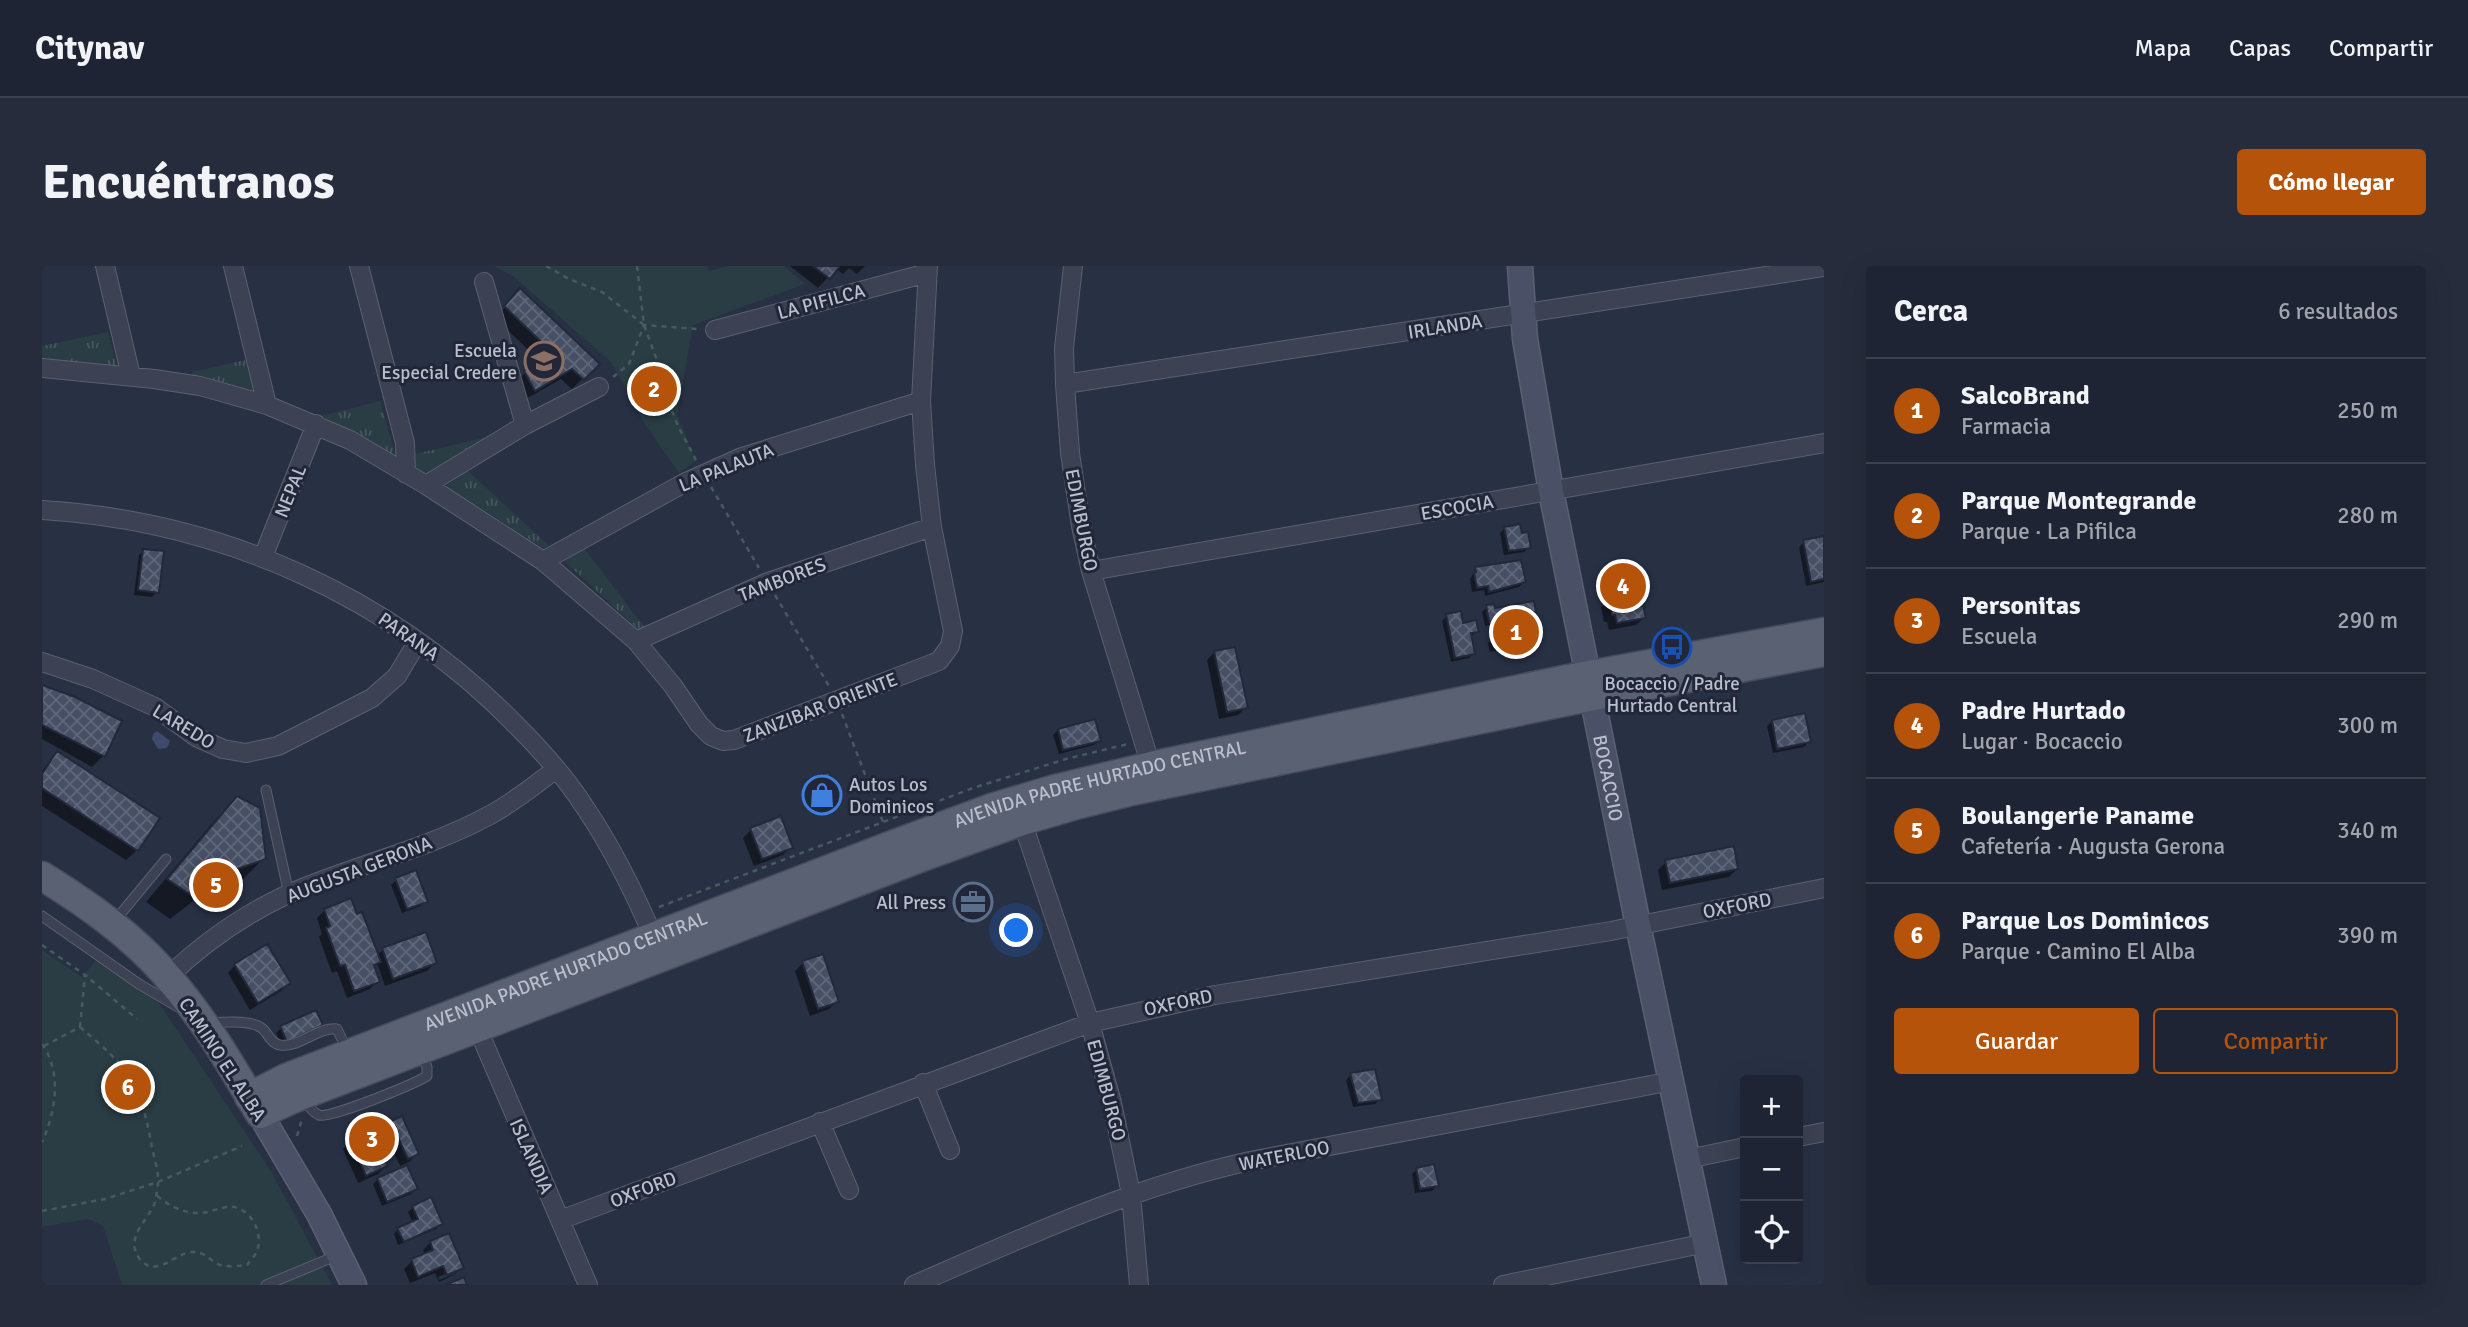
<!DOCTYPE html>
<html lang="es">
<head>
<meta charset="utf-8">
<style>
  :root { --surface:#1e2433; --page:#262c3b; --text:#f1f3f6; --muted:#a1a4ac; --line:#3c414e; --accent:#b45309 }
  body { margin:0; font-family:Signika,sans-serif; background:var(--page); color:var(--text) }
  .controls { position:absolute; right:21px; bottom:21px; display:grid; overflow:hidden; border-radius:7px; box-shadow:0 7px 28px #0002 }
  .controls button { width:63px; height:63px; display:grid; place-items:center; padding:0; border:0; border-bottom:2px solid var(--line); background:var(--surface); color:var(--text); font:35px sans-serif }
  .you { position:absolute; left:975px; top:665px; width:24px; height:24px; margin:-18px; border:5px solid #fff; border-radius:50%; background:#1a73e8; box-shadow:0 0 0 10px #1a73e833 }
  .badge { display:grid; place-items:center; width:46px; height:46px; border-radius:50%; background:var(--accent); color:#fff; font-size:23px; font-weight:700 }
  .pin { position:absolute; translate:-50% -50%; border:4px solid #fff; box-shadow:0 2px 7px #0006 }
  .list { margin:0; padding:0; list-style:none }
  h2 { display:flex; justify-content:space-between; align-items:center; height:91px; margin:0; padding:0 28px; font-size:30px }
  h2 small { font-size:23px; font-weight:400; color:var(--muted) }
  .list li { display:grid; grid-template-columns:46px 1fr auto; gap:21px; align-items:center; box-sizing:border-box; height:105px; padding:0 28px; border-top:2px solid var(--line) }
  .list b { display:block; font-size:26px; white-space:nowrap }
  .list p { margin:0; font-size:23px; white-space:nowrap; color:var(--muted) }
  .list em { font-size:23px; font-style:normal; color:var(--muted) }
  .actions { display:flex; gap:14px; padding:21px 28px }
  .actions a { flex:1; padding:16px 0; border:2px solid var(--accent); border-radius:7px; text-align:center; font-size:24px; color:var(--accent) }
  .actions .main { background:var(--accent); color:#fff }
  .icon { flex:none; width:38px; height:38px; fill:none; stroke:currentColor; stroke-width:2; stroke-linecap:round; stroke-linejoin:round }
  .map { position:relative; flex:none; width:1782px; height:1019px; overflow:hidden; border-radius:7px }
  header { display:flex; align-items:center; gap:42px; box-sizing:border-box; height:98px; padding:0 35px; background:var(--surface); border-bottom:2px solid var(--line) }
  header strong { font-size:33px }
  nav { display:flex; gap:38px; margin-inline-start:auto; font-size:24px }
  .intro { display:flex; align-items:center; justify-content:space-between; box-sizing:border-box; height:168px; padding:0 42px }
  h1 { margin:0; font-size:49px }
  .button { padding:18px 32px; border-radius:7px; background:var(--accent); color:#fff; font-size:24px; font-weight:700 }
  main { display:flex; gap:42px; padding:0 42px }
  aside { flex:1; background:var(--surface); border-radius:7px; box-shadow:0 7px 28px #0002 }
  .map>svg:first-child { display:block }
</style>
</head>
<body>
<header>
<strong>Citynav</strong>
<nav><a>Mapa</a><a>Capas</a><a>Compartir</a></nav>
</header>
<div class="intro"><h1>Encuéntranos</h1><a class="button">Cómo llegar</a></div>
<main>
<div class="map">
<svg width="1782" height="1019" viewBox="0 0 1782 1019">
  <defs>
    <pattern id="grass-tufts" width="24" height="20" patternUnits="userSpaceOnUse" patternTransform="scale(1.75)"><rect width="24" height="20" fill="#2a3d44"/><path d="M3 7l-1-3M5 7V3M7 7l1-3M15 17l-1-3M17 17v-4M19 17l1-3" fill="none" stroke="#47575e"/></pattern>
    <pattern id="building-cross-hatch" width="8" height="8" patternUnits="userSpaceOnUse" patternTransform="scale(1.75)"><rect width="8" height="8" fill="#474f65"/><path d="M0 0l8 8M0 8l8-8" fill="none" stroke="#5f677a"/></pattern>
  </defs>
  <rect width="100%" height="100%" fill="#283044"/>
  <!-- grass -->
  <path fill="url(#grass-tufts)" d="M66,66l9,35 -75,-6v-15z
    M203,94l10,32 -63,-15v-5z
    M338,135l17,59 -76,-44z
    M459,168l-78,45 -9,-8 -3,-16z
    M426,205l80,74 -3,4 -99,-63z
    M542,282l61,80 -6,2 -77,-71z"/>
  <!-- park -->
  <path fill="#2a3d44" d="M452,0h214v5l21,-5h55l21,18 -112,41 -16,90 19,46 -17,12 -34,-49 -34,-62 -98,-86z
    M0,684l40,27 14,-17 62,42 114,171 60,112h-210l-19,-59 -14,-7 -47,8z"/>
  <!-- water -->
  <path fill="#3e4b6c" d="M115,465l13,10 -3,7 -9,1 -6,-10 1,-5z"/>
  <!-- shadow -->
  <path fill="#0007" fill-rule="evenodd" d="M748,0h75l-8,8 -8,-6 -6,6 -7,-5 -18,19z
    M479,25l76,73 -25,25 -11,-10 -37,21 -10,-17 11,-10 17,-10 -47,-45z
    M1463,262l15,7 9,12 -5,5 -20,3 -4,-22z
    M1782,272v44l-18,4 -7,-39 5,-5z
    M102,284l13,42 -5,5 -18,-2 5,-40z
    M1434,303l48,13 -5,5 -34,9 -1,-6 -12,2 -2,-13z
    M1566,307l36,45 -8,7 -27,5 -2,-8h-3l-3,-15 3,-2 -4,-24z
    M1445,341l6,3 41,1 -7,6 11,25 -5,5 -31,6 -1,-3 -11,2 -2,-9 3,-3 -1,-4 5,-5 9,-2 -1,-7 -18,4 -3,-14z
    M1405,350l30,15 -7,6 4,16 -5,5 -18,4 -9,-41z
    M1173,386l31,55 -8,8 -19,4 -12,-59z
    M0,421l78,35 -17,34 -11,11 -50,-28z
    M1730,455l37,21 -5,5 -31,6 -6,-27z
    M1016,464l41,10 -5,5 -35,9 -6,-19z
    M15,487l80,97 -11,10 -84,-54v-35z
    M765,516l23,9 5,13 -5,5 -11,4 -4,-10 -6,2 -7,-18z
    M195,532l27,60 -23,23 -40,14 -31,24 -24,-17 68,-81z
    M709,564l40,17 -8,8 -29,11 -11,-28z
    M1624,596l71,7 -8,8 -67,13 -4,-20z
    M354,614l30,21 -5,5 -19,7 -11,-28z
    M936,622l9,21 -5,5 -20,8 -8,-21 5,-5z
    M283,644l31,6 20,40 7,-6 52,13 -8,8 -42,15 -8,-23 -4,4 5,14 -8,8 -23,9 -10,-27 -5,2 -13,-36 3,-3 -5,-16z
    M761,697l34,38 -8,8 -19,7 -15,-45z
    M193,699l54,18 -8,8 -31,19 -22,-37z
    M279,759l-5,5 -34,16 -6,-13 5,-5z
    M1309,809l29,24 -5,5 -22,3 -7,-27z
    M359,852l16,36 -8,8 -9,4 -12,-26 -6,2 1,3 -5,4 8,17 -8,8 -20,9 -15,-34 8,-8z
    M1375,903l20,17 -5,5 -17,2 -3,-19z
    M336,913l38,10 -5,5 -29,12 -9,-22z
    M371,941l28,17 -5,5 -38,16 -4,-11 4,-5 15,-6 -5,-11z
    M389,976l31,25 -8,8 -15,7 -4,-9 -25,10 -6,-14 8,-8 13,-6 -2,-5zM413,1004v4l-16,6 -1,-3z"/>
  <!-- building -->
  <path fill="url(#building-cross-hatch)" stroke="#23293b" stroke-width="2" d="M771,0h25l1,1 -9,12z
    M478,22l80,76 -16,16 -12,-11 -37,22 -11,-20 30,-17 -50,-48z
    M1478,258l2,9 6,-1 3,16 -22,3 -5,-24z
    M1782,270v43l-13,3 -8,-42z
    M101,283l21,2 -5,42 -21,-3z
    M1479,294l5,22 -37,10 -1,-6 -11,2 -3,-15 2,-1 -1,-5z
    M1585,301l1,8 7,-1 6,32 2,-1 3,13 -29,5 -2,-8h-3l-4,-17 3,-1 -4,-26z
    M1492,335l2,11 -8,1 2,9 -21,4 -2,-8 -18,4 -3,-17 8,-1 1,4z
    M1419,345l2,12 13,-3 3,12 -8,1 4,21 -20,4 -9,-44z
    M1494,355l4,22 -33,6 -1,-4 -12,3 -2,-12h4l-1,-7z
    M1193,381l13,61 -21,4 -13,-61z
    M0,419l33,12 47,24 -17,36 -63,-32z
    M1763,447l6,29 -34,7 -5,-29z
    M1053,453l6,22 -38,9 -5,-21z
    M15,485l103,67 -22,33 -96,-63v-14z
    M787,506l6,16 -4,2 6,15 -13,5 -4,-11 -6,3 -8,-22z
    M195,530l23,12 6,51 -40,14 -32,24 -27,-18z
    M739,550l12,32 -31,11 -12,-31z
    M1692,580l4,23 -68,14 -5,-23z
    M374,604l12,32 -21,7 -12,-31z
    M937,620l10,23 -21,9 -10,-24z
    M309,632l6,16 5,-2 19,50 -7,3 6,17 -26,9 -9,-26 -5,1 -14,-38 4,-2 -6,-17z
    M384,666l11,31 -44,16 -11,-31z
    M225,678l24,39 -33,20 -24,-39z
    M781,688l16,48 -21,7 -16,-48z
    M274,744l7,15 -36,17 -7,-16z
    M1333,803l7,31 -24,3 -8,-30z
    M360,850l17,38 -11,5 -12,-26 -14,6 3,6 -6,2 9,19 -22,10 -16,-36z
    M1392,898l5,22 -19,3 -4,-21z
    M365,899l11,24 -31,13 -10,-24z
    M389,931l12,27 -39,18 -7,-14 21,-9 -6,-13z
    M407,967l15,35 -17,7 -4,-9 -25,11 -7,-18 22,-9 -3,-9z
    M422,1011l3,8h-21z"/>
  <g fill="none" stroke-linecap="round" stroke-linejoin="round">
    <defs>
      <path id="lane" d="M224,524l23,104
        M0,650l97,68 41,24
        M71,657l53,-64
        M169,757c12,-1 38,-3 49,4 8,4 9,16 20,18 19,3 37,-18 57,-16l10,21
        M262,834c4,5 9,13 15,15 11,4 95,-31 108,-39v-9l-5,-13
        M224,1019l72,-30"/>
      <path id="street" d="M63,0l26,110
        M191,0l34,139
        M317,0l46,177 1,31
        M1031,0l-9,82 1,36 5,69 11,73 10,45 60,195
        M442,16l41,143
        M673,64l212,-57
        M0,102l112,11 46,7 67,19 83,35 76,45 117,76 93,80 37,45 26,38 12,12 12,5 11,-1 205,-79 11,-15 3,-15 -21,-104 -7,-62 -4,-64 7,-135
        M1023,118l759,-117
        M384,219l99,-60 74,-38
        M0,244c181,11 350,87 476,217 25,25 49,52 68,82 27,40 48,83 67,127
        M221,291l53,-133
        M501,295l141,-78 58,-26 179,-56
        M1049,305l733,-128
        M594,375l132,-59 164,-55
        M0,396l51,17 62,28 41,30 27,12 23,4 32,-7 94,-48 25,-22 21,-35
        M980,555l68,202 22,80 19,91 8,91
        M126,711c35,-34 74,-61 118,-82 67,-30 140,-45 204,-80 24,-13 45,-30 66,-46
        M435,761l111,258
        M881,817l27,67
        M778,856l29,68
        M1756,871l26,-5
        M1646,893l57,-12
        M518,954l530,-197 125,-28 396,-64 213,-43
        M872,1019c110,-48 218,-98 336,-124l422,-80
        M1461,1019l203,-42"/>
      <g id="secondary">
        <path id="s1" d="M1478,0l5,73 26,152 87,434 76,360"/>
        <path d="M218,848l59,100 35,71"/>
      </g>
      <g id="primary">
        <path d="M0,610c45,28 90,59 125,100 37,42 65,91 93,138l35,-16 630,-242 97,-35 54,-16 56,-14 476,-98 216,-41"/>
        <path id="s2" d="M207,831l37,-19 606,-233 99,-37 64,-19 96,-23 417,-87 256,-47"/>
      </g>
    </defs>
    <!-- lane casing -->
    <use href="#lane" stroke="#5b6070" stroke-width="11"/>
    <!-- street casing -->
    <use href="#street" stroke="#5b6070" stroke-width="20"/>
    <!-- secondary casing -->
    <use href="#secondary" stroke="#5b6070" stroke-width="27"/>
    <!-- primary casing -->
    <use href="#primary" stroke="#464b5c" stroke-width="31"/>
    <!-- path -->
    <path stroke="#485a61" stroke-width="2.5" stroke-dasharray="5 5" stroke-linecap="butt" d="M504,0l23,13 33,13 42,33
      M595,0l7,59 14,38 7,31 13,32 18,34
      M571,111l16,-13 15,-39 54,4
      M669,221l48,81
      M733,329l54,91
      M800,448l41,108
      M617,641l314,-119 93,-29 62,-15
      M0,679l43,30 52,44
      M38,761c48,41 59,52 71,115 2,13 8,29 7,42 -1,6 -2,16 -4,21 -8,17 -29,33 -15,53 16,22 35,-5 53,-6 13,-1 18,9 28,13 9,2 19,1 27,0 3,-4 8,-9 10,-14 6,-17 -4,-40 -23,-44 -9,-1 -18,3 -27,5 -19,4 -37,-5 -51,-17
      M38,761l5,-52
      M0,778c20,28 14,68 0,98
      M2,780l36,-19
      M255,870l5,-17
      M0,945l63,-12 53,-17 84,-36"/>
    <!-- lane -->
    <use href="#lane" stroke="#3c4253" stroke-width="9"/>
    <!-- street -->
    <use href="#street" stroke="#3c4253" stroke-width="18"/>
    <!-- secondary -->
    <use href="#secondary" stroke="#4a5166" stroke-width="24"/>
    <!-- primary -->
    <use href="#primary" stroke="#5a6173" stroke-width="28"/>
  </g>
  <!-- icons -->
  <defs>
    <symbol id="school-ring" viewBox="-11 -11 22 22"><circle r="9.5" fill="#212739" stroke="#8d6e63" stroke-width="1.5"/><path d="M0-5L7-2L0 1L-7-2ZM-4 1L0 2.5L4 1V4Q0 6-4 4Z" fill="#8d6e63"/></symbol>
    <symbol id="bus-ring" viewBox="-11 -11 22 22"><circle r="9.5" fill="#212739" stroke="#1a4fb4" stroke-width="1.5"/><path d="M-5-6H5V4H4V6H2V4H-2V6H-4V4H-5ZM-3.5-4V0h7V-4ZM-3.5 1.2v1.5H-2V1.2ZM2 1.2v1.5H3.5V1.2Z" fill="#1a4fb4"/></symbol>
    <symbol id="shop-ring" viewBox="-11 -11 22 22"><circle r="9.5" fill="#212739" stroke="#3f7fe0" stroke-width="1.5"/><path d="M-5-2.5h2.3a2.7 3.5 0 0 1 5.4 0H5L5.5 6h-11ZM-1.5-2.5h3a1.5 2.3 0 0 0-3 0Z" fill="#3f7fe0"/></symbol>
    <symbol id="office-ring" viewBox="-11 -11 22 22"><circle r="9.5" fill="#212739" stroke="#5c6f8a" stroke-width="1.5"/><path d="M-6-3h4V-5.5h4V-3h4V5H-6ZM-1-4.5V-3h2v-1.5ZM-6 0V1H6V0Z" fill="#5c6f8a"/></symbol>
  </defs>
  <g fill-rule="evenodd">
    <use href="#school-ring" x="480" y="73" width="44" height="44"/>
    <use href="#bus-ring" x="1608" y="359" width="44" height="44"/>
    <use href="#shop-ring" x="758" y="507" width="44" height="44"/>
    <use href="#office-ring" x="909" y="614" width="44" height="44"/>
  </g>
  <g text-anchor="middle" stroke-width="6" stroke-linejoin="round" paint-order="stroke">
    <!-- street labels -->
    <g font-size="19" fill="#babecd" stroke="#212739">
      <text transform="translate(779 35) rotate(-15)" y="7">LA PIFILCA</text>
      <text transform="translate(1403 60) rotate(-9)" y="7">IRLANDA</text>
      <text transform="translate(684 201) rotate(-22)" y="7">LA PALAUTA</text>
      <text transform="translate(248 225) rotate(-68)" y="7">NEPAL</text>
      <text transform="translate(1415 241) rotate(-10)" y="7">ESCOCIA</text>
      <text transform="translate(1040 254) rotate(79)" y="7">EDIMBURGO</text>
      <text transform="translate(740 313) rotate(-21)" y="7">TAMBORES</text>
      <text transform="translate(367 370) rotate(35)" y="7">PARANA</text>
      <text transform="translate(778 441) rotate(-21)" y="7">ZANZIBAR ORIENTE</text>
      <text transform="translate(142 460) rotate(31)" y="7">LAREDO</text>
      <text dy="7" stroke="none"><textPath href="#s1" startOffset="520">BOCACCIO</textPath></text>
      <text dy="7" stroke="none"><textPath href="#s2" startOffset="908">AVENIDA PADRE HURTADO CENTRAL</textPath></text>
      <text transform="translate(317 603) rotate(-21)" y="7">AUGUSTA GERONA</text>
      <text transform="translate(1695 639) rotate(-11)" y="7">OXFORD</text>
      <text dy="7" stroke="none"><textPath href="#s2" startOffset="341">AVENIDA PADRE HURTADO CENTRAL</textPath></text>
      <text transform="translate(1136 736) rotate(-12)" y="7">OXFORD</text>
      <text transform="translate(181 793) rotate(57)" y="7">CAMINO EL ALBA</text>
      <text transform="translate(1065 824) rotate(75)" y="7">EDIMBURGO</text>
      <text transform="translate(1242 889) rotate(-11)" y="7">WATERLOO</text>
      <text transform="translate(490 890) rotate(66)" y="7">ISLANDIA</text>
      <text transform="translate(601 923) rotate(-21)" y="7">OXFORD</text>
    </g>
    <!-- poi labels -->
    <g font-size="19" fill="#babecd" stroke="#212739" text-anchor="end">
      <text x="475" y="91">Escuela<tspan x="475" dy="22">Especial Credere</tspan></text>
      <text x="1630" y="424" text-anchor="middle">Bocaccio / Padre<tspan x="1630" dy="22">Hurtado Central</tspan></text>
      <text x="807" y="525" text-anchor="start">Autos Los<tspan x="807" dy="22">Dominicos</tspan></text>
      <text x="904" y="643">All Press</text>
    </g>
  </g>
</svg>
<div class="controls">
<button>+</button>
<button>−</button>
<button><svg class="icon" aria-label="locate" viewBox="0 0 24 24"><circle cx="12" cy="12" r="6"/><path d="M12 2v4M12 18v4M2 12h4M18 12h4"/></svg></button>
</div>
<div class="you"></div>
<div class="pin badge" style="left:1474px;top:366px">1</div>
<div class="pin badge" style="left:612px;top:123px">2</div>
<div class="pin badge" style="left:330px;top:873px">3</div>
<div class="pin badge" style="left:1581px;top:320px">4</div>
<div class="pin badge" style="left:174px;top:619px">5</div>
<div class="pin badge" style="left:86px;top:821px">6</div>
</div>
<aside>
<h2>Cerca<small>6 resultados</small></h2>
<ul class="list">
<li><span class="badge">1</span><div><b>SalcoBrand</b><p>Farmacia</p></div><em>250 m</em></li>
<li><span class="badge">2</span><div><b>Parque Montegrande</b><p>Parque · La Pifilca</p></div><em>280 m</em></li>
<li><span class="badge">3</span><div><b>Personitas</b><p>Escuela</p></div><em>290 m</em></li>
<li><span class="badge">4</span><div><b>Padre Hurtado</b><p>Lugar · Bocaccio</p></div><em>300 m</em></li>
<li><span class="badge">5</span><div><b>Boulangerie Paname</b><p>Cafetería · Augusta Gerona</p></div><em>340 m</em></li>
<li><span class="badge">6</span><div><b>Parque Los Dominicos</b><p>Parque · Camino El Alba</p></div><em>390 m</em></li>
</ul>
<div class="actions"><a class="main">Guardar</a><a>Compartir</a></div>
</aside>
</main>
</body>
</html>
